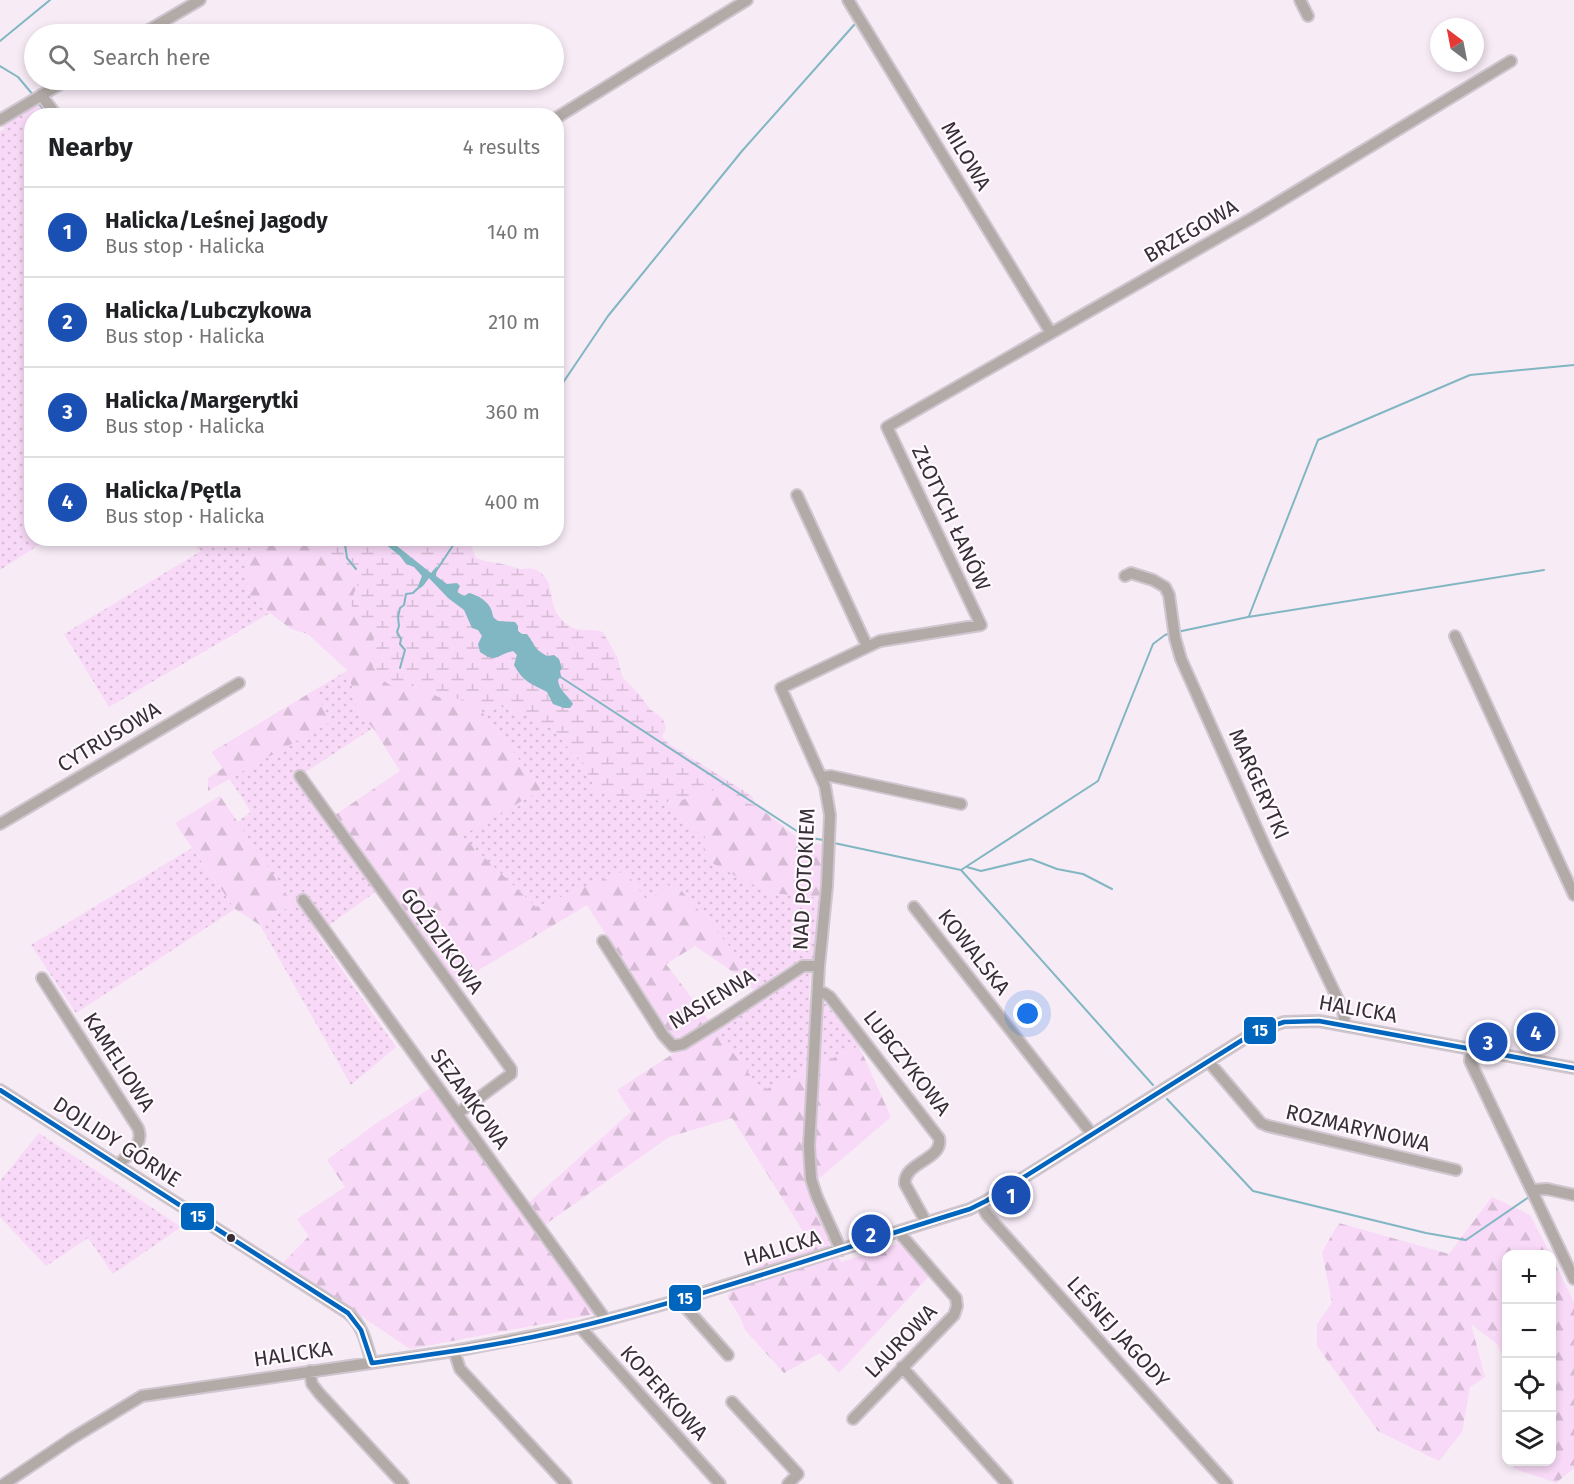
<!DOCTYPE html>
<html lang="en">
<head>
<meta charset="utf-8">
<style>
  :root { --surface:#fff; --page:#f2f2f2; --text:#202124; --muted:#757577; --line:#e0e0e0; --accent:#7a7079 }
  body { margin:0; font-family:"Fira Sans",sans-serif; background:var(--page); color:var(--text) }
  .controls { position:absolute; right:18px; bottom:18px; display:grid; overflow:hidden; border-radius:12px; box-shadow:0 3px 9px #0003 }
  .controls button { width:54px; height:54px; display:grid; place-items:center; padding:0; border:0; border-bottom:2px solid var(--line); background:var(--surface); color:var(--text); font:30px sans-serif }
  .compass { position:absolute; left:1430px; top:18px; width:54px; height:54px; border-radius:50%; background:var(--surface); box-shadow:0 3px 9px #0003; rotate:328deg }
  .you { position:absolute; left:1028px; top:1014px; width:21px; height:21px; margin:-15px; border:4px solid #fff; border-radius:50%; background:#1a73e8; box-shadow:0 0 0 9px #1a73e833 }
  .badge { display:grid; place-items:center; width:39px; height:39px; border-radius:50%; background:var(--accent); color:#fff; font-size:20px; font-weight:700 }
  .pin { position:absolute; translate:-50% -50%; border:3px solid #fff; box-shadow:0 2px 6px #0006 }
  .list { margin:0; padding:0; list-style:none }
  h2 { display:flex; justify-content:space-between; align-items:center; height:78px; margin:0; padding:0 24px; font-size:26px }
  h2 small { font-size:20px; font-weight:400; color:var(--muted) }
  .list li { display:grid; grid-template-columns:39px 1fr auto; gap:18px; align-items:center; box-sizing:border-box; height:90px; padding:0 24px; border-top:2px solid var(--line) }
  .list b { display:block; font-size:22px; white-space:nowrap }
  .list p { margin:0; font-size:20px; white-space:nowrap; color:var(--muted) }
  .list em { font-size:20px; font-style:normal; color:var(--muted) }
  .icon { flex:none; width:33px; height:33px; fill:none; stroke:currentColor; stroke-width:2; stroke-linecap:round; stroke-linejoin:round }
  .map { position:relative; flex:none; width:1574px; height:1484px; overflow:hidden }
  .search { position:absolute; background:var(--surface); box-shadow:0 3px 9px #0003; left:24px; top:24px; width:540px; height:66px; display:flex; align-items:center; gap:15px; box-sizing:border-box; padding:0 21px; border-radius:33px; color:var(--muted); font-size:22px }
  .panel { position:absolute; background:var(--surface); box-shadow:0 3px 9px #0003; left:24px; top:108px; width:540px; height:438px; border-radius:24px }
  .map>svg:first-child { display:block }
</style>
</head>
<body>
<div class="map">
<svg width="1574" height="1484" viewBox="0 0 1574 1484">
  <defs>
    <pattern id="grass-dots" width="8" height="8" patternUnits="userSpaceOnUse" patternTransform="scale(1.5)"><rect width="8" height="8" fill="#f8d9f7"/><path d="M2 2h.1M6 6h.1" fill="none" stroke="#d5bbd4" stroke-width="1.8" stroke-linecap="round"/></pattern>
    <pattern id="forest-firs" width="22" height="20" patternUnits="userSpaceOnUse" patternTransform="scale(1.5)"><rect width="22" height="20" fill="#f8d9f7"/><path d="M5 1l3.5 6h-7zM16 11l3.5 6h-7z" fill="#d5bbd4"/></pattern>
    <pattern id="wetland-marsh" width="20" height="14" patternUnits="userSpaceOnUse" patternTransform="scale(1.5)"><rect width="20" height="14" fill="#f8d9f7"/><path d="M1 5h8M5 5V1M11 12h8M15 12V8" fill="none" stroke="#d5bbd4"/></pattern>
  </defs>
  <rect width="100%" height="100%" fill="#f7ebf6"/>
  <!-- grass -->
  <path fill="url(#grass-dots)" d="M39,104l10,11 -17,1v422l16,1 -48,31v-438l4,-3 -1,-3z
    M186,539h85l-24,20 10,44 13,10 -161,94 -45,-73 137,-83z
    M348,670l10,42 15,16 -69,45 81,112 -68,49 79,113 -45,38 -91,-160 33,-21 -56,-82 14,-10 -39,-60z
    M478,707l12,2 11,-2 14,3 40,20 19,26 9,8 13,26 29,11 16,-3 27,4 15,19 22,15 67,57 49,5 -8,61h-12l-47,31 -15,-14 11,-7 -103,-68 -22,-30 -89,36 -75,-71 81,-47z
    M192,848l43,61 -159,104 -45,-68z
    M803,972h8l-2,28 16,3 34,43 -97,45 -46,-60z
    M39,1133l142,94 -68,47 -25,-36 -42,28 -46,-49v-36z"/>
  <!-- forest -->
  <path fill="url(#forest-firs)" d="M271,539c35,0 69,12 87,43l-7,21 2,9 18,12 3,12 -1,31 27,20 14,-1 25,11h14l25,10 64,82 -80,47 74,71 89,-36 22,30 27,-19 76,88 -11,6 -44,-30 -29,18 96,127 97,-45 32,71 -82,70 32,75 59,-19 30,32 -91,98 -19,-20 -36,20 -39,-43 -5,-13 -13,-21 30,-29 54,-23 -79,-126 -63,19 -126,89 -16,-22 104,-92 -14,-22 62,-40 -92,-145 -130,78 -122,-168 65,-44 -27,-43 -15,-16 -10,-41 -40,-37 -17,-5 -34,-26 -11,-12 1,-32z
    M313,691l19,30 -124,70v-13l15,-10 -11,-16z
    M709,789l26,12 21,4 47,37 21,3 -3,53 -49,-5 -27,-12 -42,-23 2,-22 -22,-15 -15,-19 14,-2z
    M220,796l73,108 -33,21 -25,-16 -60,-86z
    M432,1087l163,227 -185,35 -127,-86 26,-27 -12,-17 48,-32 -18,-27 47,-35z
    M1492,1197l38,18 20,39h-44v108l-9,-18 -26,-20 14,53 -15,10 -8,45 -23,29 -61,-30 -61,-85v-22l15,-21 -10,-51 17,-29 110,31z
    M1552,1258l22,44v166l-18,15 -43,-15 2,-6h37z"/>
  <!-- wetland -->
  <path fill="url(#wetland-marsh)" d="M425,538c9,4 38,1 51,1l-4,9 4,10c9,4 16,4 26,6 6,1 12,4 18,5 6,0 13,-2 18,2 21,12 5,37 30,54 2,1 6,4 8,4 10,2 17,0 27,3l14,25 6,21 16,16 11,15 13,10 3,9 -4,9 7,7 83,52 4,9 -21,-4 -26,-12 -27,11 -14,2 -27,-4 -16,3 -17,-5 -12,-6 -13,-26 -9,-8 -19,-26 -13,-6 -27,-14 -14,-3 -11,2 -12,-2 -25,-10h-14l-25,-11 -14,1 -10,-2 -8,-5 -9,-13 1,-31 -3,-12 -18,-12 -2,-9 7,-21c-16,-28 -41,-38 -72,-43z"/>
  <!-- water -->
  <path fill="#81b7c2" d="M379,539h9l43,34 6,-7 -1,10 11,8 10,-1 3,3 -3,6 7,4 5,-3c11,3 23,10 24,24l5,4 17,1 3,4v5l4,3h5c9,12 6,14 20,22l7,-1 5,4 3,9 -2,3 1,5 -3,4c1,11 10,15 15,24l-3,4h-6l-11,-4 -6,-12c-15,-8 -24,-10 -33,-27l3,-10 -4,-4c-17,4 -16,13 -33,1l-2,-8 4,-8 -4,-6 -6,-2 -8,-18 -16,-12 -19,-20 -6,8 -7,5 6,-15 -8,-9 -8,-3 -6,-8z"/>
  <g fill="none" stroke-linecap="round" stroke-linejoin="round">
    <!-- stream -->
    <path stroke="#81b7c2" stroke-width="2" d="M0,41l50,-41
      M0,66l18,11 16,19
      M39,104l10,12
      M556,393l52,-77 134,-165 112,-126
      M344,538l3,20 9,11
      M436,571l22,-33
      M1249,616l69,-176 152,-65 104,-10
      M1177,632l71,-15 296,-47
      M400,668l5,-18 -5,-6 1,-5 -4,-7 2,-6 -1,-9 2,-9 4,-3 2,-11 7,-1 4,-4
      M559,676l247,161 17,3
      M834,843l127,27 192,215
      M967,867l14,4 50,-12 26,10 26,5 29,15
      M961,870l137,-89 55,-137 12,-9 6,-2
      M1167,1099l86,92 173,42 40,7 63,-43"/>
    <defs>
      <path id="minor" d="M848,0l203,333
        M1300,0l8,16
        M142,34l58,-34
        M41,95l16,21
        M556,118l191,-118
        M0,120l67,-40
        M797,495l70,151
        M1125,576l6,-3 22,7 12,7 4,8 6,43 6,21 85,190 77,161 2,16
        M1455,636l119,259
        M300,776l211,293v5l-54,40
        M821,777l10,-1 130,28
        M0,824l239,-141
        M303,900l303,420
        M914,907l178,227
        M603,941l60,94 10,11 10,-2 37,-23 83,-55h16
        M42,978l96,150c7,18 -11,25 -20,38
        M818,992l6,1 6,4 109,141c5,22 -36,24 -34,46l21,38
        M1471,1049l-1,12 104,218
        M1208,1061l53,62 7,3 188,44
        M0,1090l348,223c16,14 18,30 24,50
        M1532,1190l15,-1 27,6
        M981,1205l6,10 240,269
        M841,1250l-24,-53 -6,-18 -2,-33 10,-180 8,-80 3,-71 -5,-29 -44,-98 99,-47 101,-16 -94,-198 367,-210 257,-156
        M679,1300l49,55
        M580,1327l140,157
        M454,1351l6,18 106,115
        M902,1367l105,117
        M310,1371l2,13 7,9 84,91
        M732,1402l66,72 -10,10
        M853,1419l101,-104 3,-9 -1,-8 -53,-61 -3,-6
        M4,1484l70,-47 68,-41 312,-45 126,-24 99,-27 291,-91 16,-8 269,-169 29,-10 35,-1 255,47"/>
    </defs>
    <!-- minor casing -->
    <use href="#minor" stroke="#d0c6cf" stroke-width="14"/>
    <!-- minor -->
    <use href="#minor" stroke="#b1aaa7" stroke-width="10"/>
    <defs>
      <path id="bus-1" d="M0,1090l348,223 13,17 11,33
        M372,1363c62,-9 123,-17 184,-31 140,-32 276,-81 414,-123l16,-8 269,-169 29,-10 35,-1 255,47"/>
    </defs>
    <!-- bus-1 casing -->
    <use href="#bus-1" stroke="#fefafe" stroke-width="9"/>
    <!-- bus-1 -->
    <use href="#bus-1" stroke="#0065bd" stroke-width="4.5"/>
  </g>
  <!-- markers -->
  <circle fill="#372e36" stroke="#fefafe" stroke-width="2" cx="231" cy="1238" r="5"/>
  <g text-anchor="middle" stroke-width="4.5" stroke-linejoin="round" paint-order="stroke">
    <!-- street labels -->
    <g font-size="21" fill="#372e36" stroke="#fefafe">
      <text transform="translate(966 156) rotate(59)" y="7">MILOWA</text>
      <text transform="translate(1191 231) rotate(-30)" y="7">BRZEGOWA</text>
      <text transform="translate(951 518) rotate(65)" y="7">ZŁOTYCH ŁANÓW</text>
      <text transform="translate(109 737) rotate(-31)" y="7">CYTRUSOWA</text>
      <text transform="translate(1259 784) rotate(66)" y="7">MARGERYTKI</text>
      <text transform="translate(804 879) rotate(-87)" y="7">NAD POTOKIEM</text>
      <text transform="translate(442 941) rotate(54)" y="7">GOŹDZIKOWA</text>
      <text transform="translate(974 952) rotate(52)" y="7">KOWALSKA</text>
      <text transform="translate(712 999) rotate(-31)" y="7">NASIENNA</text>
      <text transform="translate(1358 1009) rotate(10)" y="7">HALICKA</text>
      <text transform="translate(119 1062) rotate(57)" y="7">KAMELIOWA</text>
      <text transform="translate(907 1063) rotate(52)" y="7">LUBCZYKOWA</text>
      <text transform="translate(470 1099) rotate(54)" y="7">SEZAMKOWA</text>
      <text transform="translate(1358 1128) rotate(13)" y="7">ROZMARYNOWA</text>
      <text transform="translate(117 1142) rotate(33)" y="7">DOJLIDY GÓRNE</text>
      <text transform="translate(782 1248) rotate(-17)" y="7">HALICKA</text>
      <text transform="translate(1118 1332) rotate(48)" y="7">LEŚNEJ JAGODY</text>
      <text transform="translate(901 1341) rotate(-46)" y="7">LAUROWA</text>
      <text transform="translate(293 1354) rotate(-8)" y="7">HALICKA</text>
      <text transform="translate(664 1393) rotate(48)" y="7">KOPERKOWA</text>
    </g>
  </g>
  <g stroke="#fefafe" stroke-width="2">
    <rect x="1243" y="1016" width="34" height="29" rx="6" fill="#0065bd"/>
    <rect x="180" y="1202" width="35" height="29" rx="6" fill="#0065bd"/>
    <rect x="668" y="1284" width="34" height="28" rx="6" fill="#0065bd"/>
  </g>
  <g font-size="16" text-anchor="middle" font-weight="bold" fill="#fff">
    <text x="1260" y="1036">15</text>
    <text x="198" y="1222">15</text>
    <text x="685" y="1304">15</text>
  </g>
</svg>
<div class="controls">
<button>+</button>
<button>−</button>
<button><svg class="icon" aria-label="locate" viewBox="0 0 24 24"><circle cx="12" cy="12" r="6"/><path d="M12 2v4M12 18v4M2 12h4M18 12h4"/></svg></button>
<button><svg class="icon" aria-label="layers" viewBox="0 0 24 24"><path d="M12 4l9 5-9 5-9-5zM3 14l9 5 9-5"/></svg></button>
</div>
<svg class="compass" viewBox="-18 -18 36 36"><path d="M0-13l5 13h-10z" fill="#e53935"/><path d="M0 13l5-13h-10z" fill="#757577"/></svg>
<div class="you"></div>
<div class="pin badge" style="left:1011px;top:1195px;background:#1a4fb4">1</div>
<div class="pin badge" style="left:871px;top:1234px;background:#1a4fb4">2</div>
<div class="pin badge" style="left:1488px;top:1042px;background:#1a4fb4">3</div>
<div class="pin badge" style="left:1536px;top:1032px;background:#1a4fb4">4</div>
<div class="search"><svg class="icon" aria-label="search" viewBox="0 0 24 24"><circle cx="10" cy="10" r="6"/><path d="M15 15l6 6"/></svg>Search here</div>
<section class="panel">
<h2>Nearby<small>4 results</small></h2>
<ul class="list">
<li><span class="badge" style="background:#1a4fb4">1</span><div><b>Halicka/Leśnej Jagody</b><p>Bus stop · Halicka</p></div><em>140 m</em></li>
<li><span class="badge" style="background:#1a4fb4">2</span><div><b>Halicka/Lubczykowa</b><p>Bus stop · Halicka</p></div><em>210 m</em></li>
<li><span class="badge" style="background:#1a4fb4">3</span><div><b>Halicka/Margerytki</b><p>Bus stop · Halicka</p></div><em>360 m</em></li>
<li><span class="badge" style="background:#1a4fb4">4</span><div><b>Halicka/Pętla</b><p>Bus stop · Halicka</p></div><em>400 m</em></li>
</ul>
</section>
</div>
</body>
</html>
